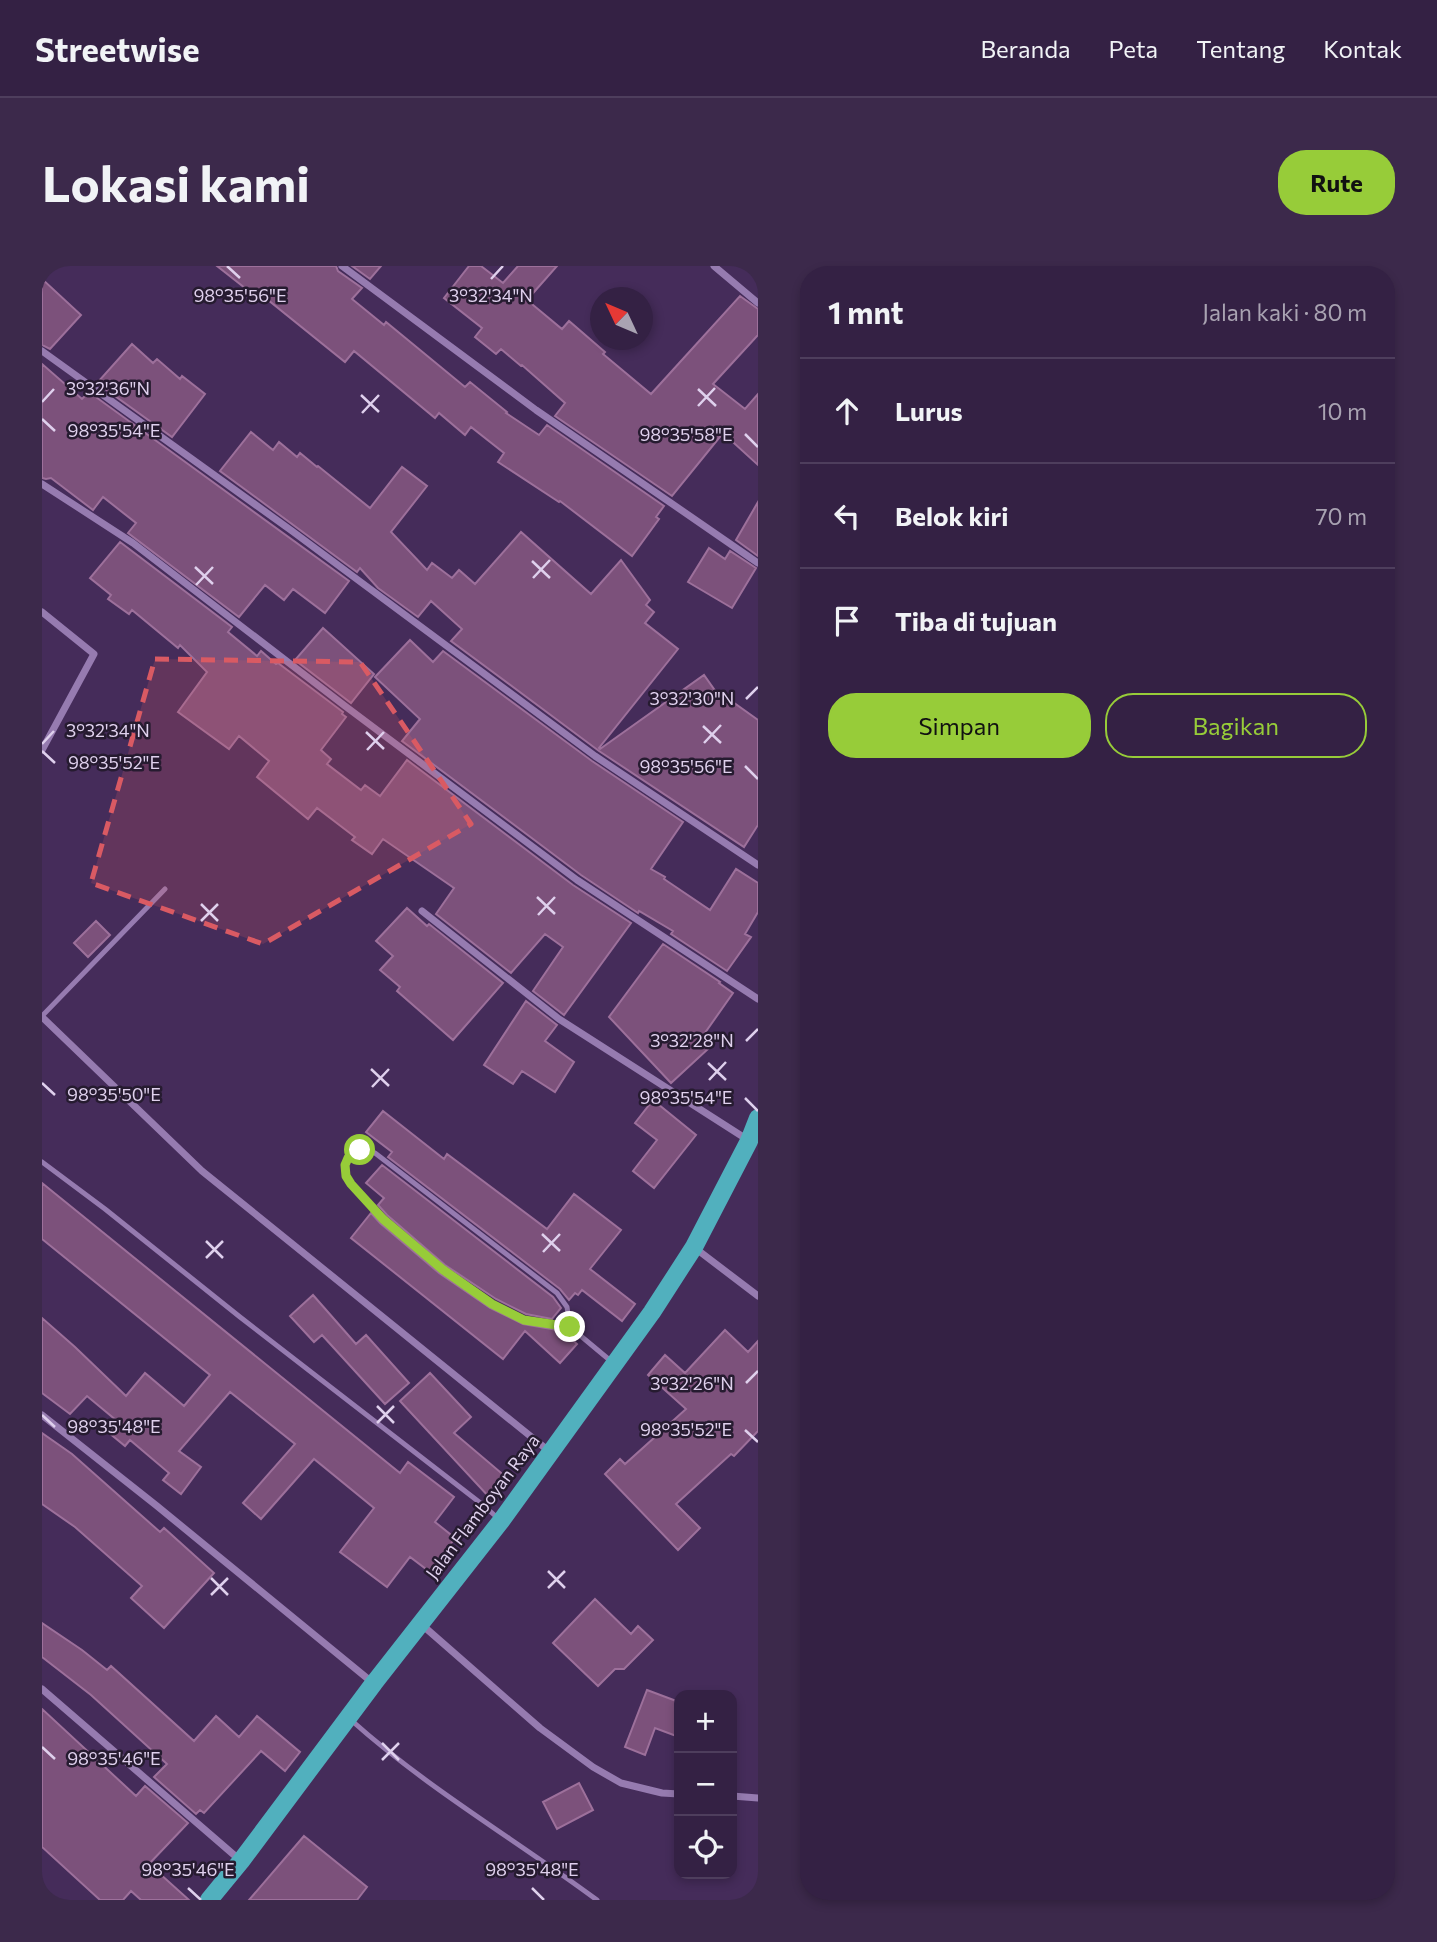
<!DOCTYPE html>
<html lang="id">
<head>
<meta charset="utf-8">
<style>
  :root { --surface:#342144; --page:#3c294b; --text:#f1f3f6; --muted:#a9a3b2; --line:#4e3e5d; --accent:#97cc39 }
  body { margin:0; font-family:Commissioner,sans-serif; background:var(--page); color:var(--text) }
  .controls { position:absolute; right:21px; bottom:21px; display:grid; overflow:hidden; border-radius:14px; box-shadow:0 4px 10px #0003 }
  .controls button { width:63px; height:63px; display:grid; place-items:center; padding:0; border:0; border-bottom:2px solid var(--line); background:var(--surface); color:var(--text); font:35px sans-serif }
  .compass { position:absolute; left:548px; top:21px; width:63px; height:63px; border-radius:50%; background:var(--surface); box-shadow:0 4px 10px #0003; rotate:314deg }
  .stop { position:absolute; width:21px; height:21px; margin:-16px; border:5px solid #97cc39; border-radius:50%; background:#fff }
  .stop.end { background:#97cc39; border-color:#fff; box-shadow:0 2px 7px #0008 }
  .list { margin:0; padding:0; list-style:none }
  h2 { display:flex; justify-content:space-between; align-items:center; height:91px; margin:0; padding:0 28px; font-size:30px }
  h2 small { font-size:23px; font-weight:400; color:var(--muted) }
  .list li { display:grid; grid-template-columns:46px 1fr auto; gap:21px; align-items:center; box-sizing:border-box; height:105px; padding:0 28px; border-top:2px solid var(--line) }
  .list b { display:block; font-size:26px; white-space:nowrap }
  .list em { font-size:23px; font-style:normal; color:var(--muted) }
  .actions { display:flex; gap:14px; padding:21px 28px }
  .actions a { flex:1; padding:16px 0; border:2px solid var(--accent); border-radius:28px; text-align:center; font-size:24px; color:var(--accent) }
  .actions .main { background:var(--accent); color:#111 }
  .icon { flex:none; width:38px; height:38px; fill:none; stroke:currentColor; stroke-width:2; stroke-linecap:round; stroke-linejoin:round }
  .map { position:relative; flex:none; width:716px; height:1634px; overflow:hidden; border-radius:28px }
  header { display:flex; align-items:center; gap:42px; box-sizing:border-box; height:98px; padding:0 35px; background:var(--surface); border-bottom:2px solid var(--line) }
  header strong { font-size:33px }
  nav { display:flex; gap:38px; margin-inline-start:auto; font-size:24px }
  .intro { display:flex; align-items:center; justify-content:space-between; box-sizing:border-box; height:168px; padding:0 42px }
  h1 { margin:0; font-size:49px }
  .button { padding:18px 32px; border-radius:28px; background:var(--accent); color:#111; font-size:24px; font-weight:700 }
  main { display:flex; gap:42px; padding:0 42px }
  aside { flex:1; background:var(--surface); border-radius:28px; box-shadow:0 4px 10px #0003 }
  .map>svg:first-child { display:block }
</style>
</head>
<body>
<header>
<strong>Streetwise</strong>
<nav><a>Beranda</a><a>Peta</a><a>Tentang</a><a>Kontak</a></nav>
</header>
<div class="intro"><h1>Lokasi kami</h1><a class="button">Rute</a></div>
<main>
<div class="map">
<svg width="716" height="1634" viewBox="0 0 716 1634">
  <rect width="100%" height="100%" fill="#452c5a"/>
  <!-- building -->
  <path fill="#7c517b" stroke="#9d709b" stroke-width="2" d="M175,0h119l2,5 24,17 -10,11 32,26 2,-3 79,65 5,-5 37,30 -1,1 33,22 8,-10 117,81 -8,11 3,2 -27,37 -72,-55 -1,1 -61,-40 6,-9 -33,-26 -6,8 -26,-22 -4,5 -81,-67 -9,11 -82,-66 -3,4z
    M310,0h29l-11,13z
    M427,0h12l22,17 15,-17h39l-30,34 35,29 7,-8 36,31 -2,2 48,40 89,-98 18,13v26l-45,49 32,25 13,-15v71l-35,-32 -51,63 -117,-80 10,-13 -43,-38 -1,1 -20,-17 -5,5 -21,-17 7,-9 -38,-30z
    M0,13l39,36 -31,34 -8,-4z
    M90,78l21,19 4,-4 23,20 2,-3 23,18 -33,43 -75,-54z
    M0,98l40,35 7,-7 260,189 -24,32 -32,-24 -9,11 -19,-15 -26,32 -111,-84 8,-10 -33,-26 -10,13 -42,-32 -5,1 -4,-1z
    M209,166l22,18 6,-8 18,15 3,-4 17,14 1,-1 52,42 32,-41 25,19 -36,46 36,38 5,-7 20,15 7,-8 16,14 46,-52 70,62 30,-34 29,40 -4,5 8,7 -9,11 33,26 -79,99 1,1 104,-74 17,24 2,-4 35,25v105l-14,22 -145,-96 -148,-110 11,-12 -31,-28 -13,16 -40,-29 -18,-20 -3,4 -137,-101z
    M716,236v54l-22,-16z
    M78,276l112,85 -4,5 29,24 4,-5 15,13 2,-1 8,6 57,43 -1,2 4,3 -25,33 10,9 -4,5 34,26 4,-5 15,11 27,-36 166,125 58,38 -67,92 -31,-24 30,-44 -18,-13 -34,39 -75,-59 18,-26 -71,-49 -11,15 -20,-14 3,-3 -38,-29 -9,11 -51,-42 12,-16 -30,-25 -10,13 -51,-37 29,-40 -27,-27 -2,3 -46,-38 -3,4 -21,-15 3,-4 -21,-17z
    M667,282l16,11 5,-8 26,17 -24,40 -44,-26z
    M281,362l51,46 -23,29 -56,-43z
    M368,374l23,22 10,-11 149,110 91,61 -32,47 14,8 -1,2 46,31 26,-41 22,14v29l-13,22 6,3 -24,34 -56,-37 2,-3 -34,-20 -1,2 -57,-38 -179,-134 18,-22 -45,-42z
    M365,642l20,18 2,-2 74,59 -50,57 -56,-49 3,-4 -20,-17 13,-14 -17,-15z
    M54,655l14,14 -22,22 -14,-14z
    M621,678l57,38 -1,1 14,10 -33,47 8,9 -37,34 -62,-66z
    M484,735l31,24 -12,16 29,21 -19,30 -33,-21 -9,13 -29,-19z
    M611,834l43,35 -42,53 -21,-17 24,-31 -22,-17z
    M341,845l61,48 3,-5 100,75 27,-35 47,36 -31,39 45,35 -13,17 -40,-31 -4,5 -3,-2 -6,7 -9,-11 -172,-132 4,-5 -26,-20z
    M340,899l171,132 8,11 -9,11 -26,-5 -30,-15 -51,-34 -58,-50 -9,-10 6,-7 -18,-15z
    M0,917l358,290 8,-11 46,35 -19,25 20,16 -25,34 -20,-15 -23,30 -47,-35 34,-44 -60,-49 -53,60 -18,-16 52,-59 -65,-52 -51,59 22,16 -20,27 -18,-14 6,-7 -39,-33 -5,6 -17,-14 9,-11 -30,-25 -17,18 -28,-21v-75l33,29 51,49 19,-23 39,33 26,-31 -168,-136z
    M329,947l9,10 59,50 51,35 33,16 40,7 14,13 -17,19 -35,-32 -22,28 -152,-121z
    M271,1029l43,49 10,-9 43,48 -24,21 -63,-69 -8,7 -24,-26z
    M683,1064l23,22 10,-11v90l-24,25 -3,-2 -55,50 24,24 -22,22 -73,-76 15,-15 5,5 61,-55 -38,-34 17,-20 20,18z
    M388,1107l41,44 -17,16 52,44 -17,20 -89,-96z
    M0,1167l30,21 88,78 4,-4 50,45 -50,55 -33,-30 11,-12 -67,-59 -33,-23z
    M553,1333l36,35 7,-8 15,14 -29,29h-9l-17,17 -45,-43z
    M0,1357l40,27 25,20 4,-4 83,75 22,-25 23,21 18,-21 43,36 -15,19 -24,-20 -57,62 -4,-3 -4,4 -42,-37 13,-13 -76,-69 -49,-38z
    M605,1424l32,12v35l-24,-9 -10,27 -20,-8z
    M0,1443l94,87 9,-10 43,37 -39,41 40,36h-48l-10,-9 -8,9h-23l-58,-53z
    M537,1517l14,27 -36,19 -14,-27z
    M262,1570l63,51 -10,13h-108z"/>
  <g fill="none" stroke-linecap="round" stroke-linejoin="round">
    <!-- lane -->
    <path stroke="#967bb0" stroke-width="5" d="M0,750l123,-127
      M0,896l63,47 135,108 243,188 17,15
      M528,1061l-3,-20 -10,-14 -182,-140 -9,-4 -12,3 -6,6 -3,7 1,11 37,43 59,50 51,35 31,15 46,8 42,35
      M309,1454c76,68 165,120 246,180"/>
    <!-- street -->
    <path stroke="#967bb0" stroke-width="7" d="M300,0l194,144 222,153
      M672,0l44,37
      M0,85l250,180 303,225 163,109
      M0,218l91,59 212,163 232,174 181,119
      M0,346l52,42 -52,96
      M380,645l137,108 189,121
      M0,751l160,154 348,281
      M653,982l63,48
      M0,1149l115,91 216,177
      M379,1358l119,104 53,39 28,16 41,10 17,1
      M0,1423l199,172
      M690,1530l26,2"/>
    <!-- primary -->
    <path stroke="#51b0be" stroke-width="18" d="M167,1634l32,-39 133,-178 127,-162 151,-209 42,-65 55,-106 9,-23"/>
  </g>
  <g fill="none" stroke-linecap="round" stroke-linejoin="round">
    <!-- route -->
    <path stroke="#97cc39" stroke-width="9" d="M318,884l-12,8 -3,7 1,11 5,8 32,35 59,50 50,35 32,16 46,7"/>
  </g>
  <!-- marked area -->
  <path fill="#d95a63" fill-opacity="0.2" stroke="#d95a63" stroke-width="5" stroke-dasharray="14 9" stroke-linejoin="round" d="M113,393l205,3 111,162 -208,120 -172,-61z"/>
  <!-- ticks -->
  <path fill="none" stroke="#dfd0ed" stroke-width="2.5" d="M185,0l13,12M449,13l12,-13M656,123l18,17M319,129l18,17M0,136l12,-13M656,140l17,-18M320,147l17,-18M0,153l13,12M703,168l13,13M490,295l18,17M153,301l18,17M491,312l17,-18M154,319l17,-18M704,433l12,-12M661,460l18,17M324,466l18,17M662,477l17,-18M0,478l12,-13M325,484l17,-18M0,485l13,12M703,500l13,13M495,631l18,17M159,638l17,17M496,649l17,-18M159,655l17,-17M704,775l12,-12M666,797l18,17M329,803l18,17M667,814l17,-18M0,817l13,12M330,821l17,-18M703,832l13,13M500,968l18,17M164,975l17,17M501,986l17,-18M164,992l17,-17M704,1117l12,-12M335,1140l17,17M0,1149l13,12M335,1157l17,-17M703,1164l13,12M506,1305l17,17M169,1312l17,17M506,1322l17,-17M169,1329l17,-17M340,1477l17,17M0,1481l13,12M340,1494l17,-17M146,1622l13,12M490,1622l12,12"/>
  <g text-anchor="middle" stroke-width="5" stroke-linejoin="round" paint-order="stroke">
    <!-- street labels -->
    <g font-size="18" fill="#dfd0ed" stroke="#261b30">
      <text transform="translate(441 1241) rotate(-53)" y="6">Jalan Flamboyan Raya</text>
    </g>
  </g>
  <g font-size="18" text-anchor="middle" fill="#dfd0ed" stroke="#261b30" stroke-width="5" stroke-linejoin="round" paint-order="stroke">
    <text x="198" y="36">98°35'56"E</text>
    <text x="449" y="36">3°32'34"N</text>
    <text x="66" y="129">3°32'36"N</text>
    <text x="72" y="171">98°35'54"E</text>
    <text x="644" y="175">98°35'58"E</text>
    <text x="650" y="439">3°32'30"N</text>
    <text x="66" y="471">3°32'34"N</text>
    <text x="72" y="503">98°35'52"E</text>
    <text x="644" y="507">98°35'56"E</text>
    <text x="650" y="781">3°32'28"N</text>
    <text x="72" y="835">98°35'50"E</text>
    <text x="644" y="838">98°35'54"E</text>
    <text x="650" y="1124">3°32'26"N</text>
    <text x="72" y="1167">98°35'48"E</text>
    <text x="644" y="1170">98°35'52"E</text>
    <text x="72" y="1499">98°35'46"E</text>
    <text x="146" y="1610">98°35'46"E</text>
    <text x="490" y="1610">98°35'48"E</text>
  </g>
</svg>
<div class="controls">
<button>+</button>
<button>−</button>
<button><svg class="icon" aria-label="locate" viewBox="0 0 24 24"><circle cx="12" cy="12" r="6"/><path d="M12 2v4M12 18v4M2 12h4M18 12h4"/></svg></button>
</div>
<svg class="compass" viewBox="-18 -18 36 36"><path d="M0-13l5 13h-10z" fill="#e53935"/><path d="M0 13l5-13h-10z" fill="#a9a3b2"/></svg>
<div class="stop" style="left:318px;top:884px"></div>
<div class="stop end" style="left:528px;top:1061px"></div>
</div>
<aside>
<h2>1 mnt<small>Jalan kaki · 80 m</small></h2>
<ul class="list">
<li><svg class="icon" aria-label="ahead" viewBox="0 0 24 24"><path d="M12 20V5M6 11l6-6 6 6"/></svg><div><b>Lurus</b></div><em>10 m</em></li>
<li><svg class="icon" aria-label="left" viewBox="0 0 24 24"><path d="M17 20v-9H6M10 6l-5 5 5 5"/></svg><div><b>Belok kiri</b></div><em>70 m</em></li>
<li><svg class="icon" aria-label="arrive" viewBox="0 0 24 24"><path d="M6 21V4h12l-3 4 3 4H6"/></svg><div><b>Tiba di tujuan</b></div></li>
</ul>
<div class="actions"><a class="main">Simpan</a><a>Bagikan</a></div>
</aside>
</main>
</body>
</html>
